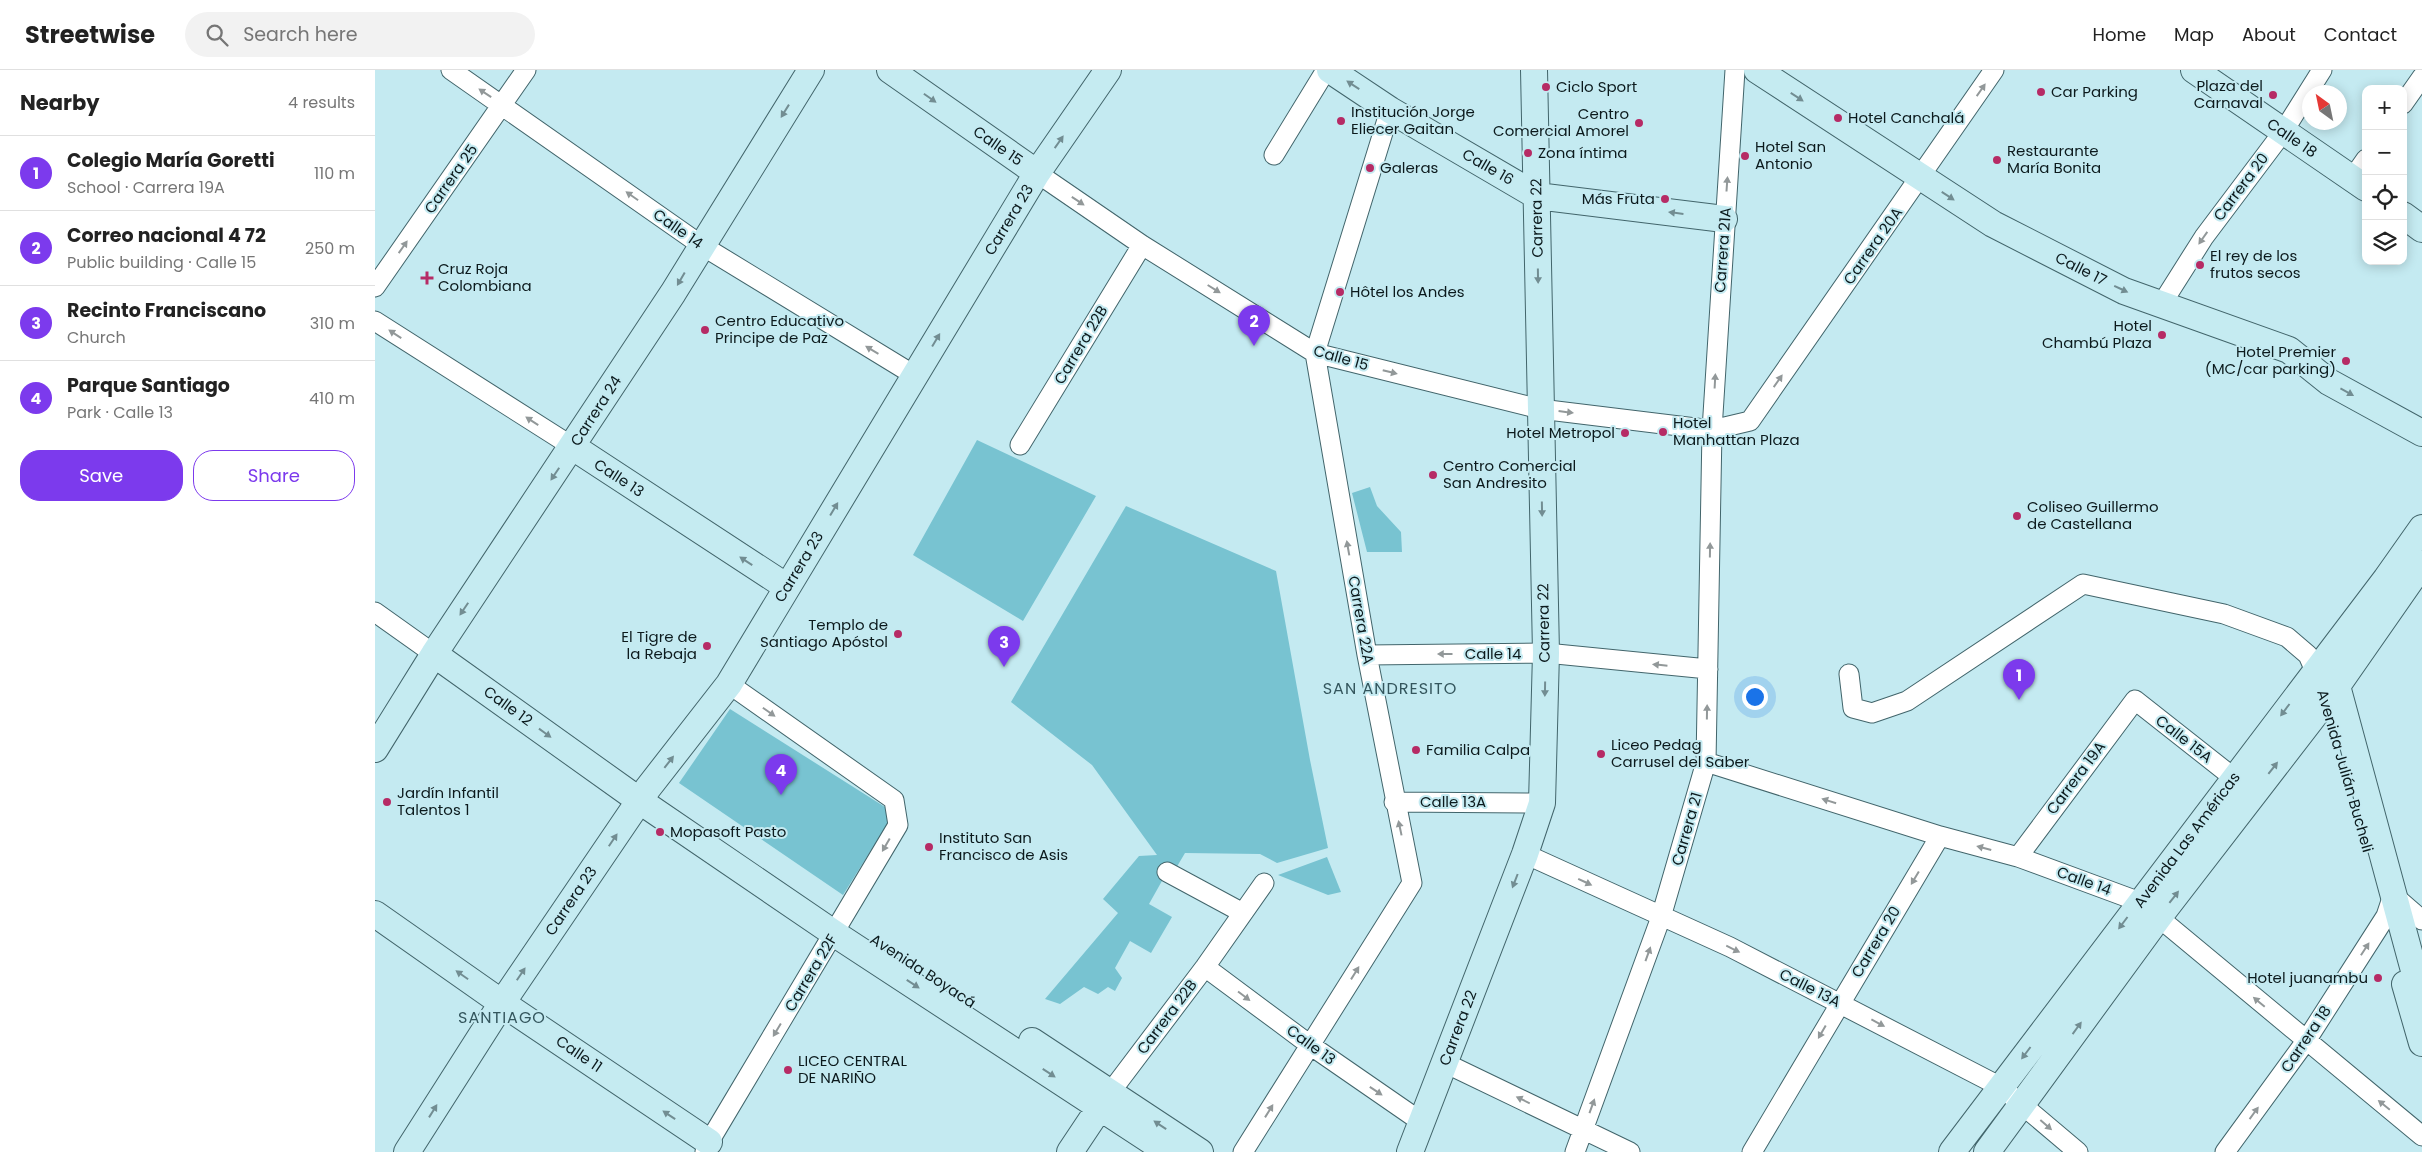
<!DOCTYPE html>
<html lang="en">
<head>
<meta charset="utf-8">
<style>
  :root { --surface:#fff; --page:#f2f2f2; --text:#222; --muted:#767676; --line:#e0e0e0; --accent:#7c3aed }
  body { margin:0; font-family:Poppins,sans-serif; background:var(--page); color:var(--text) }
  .controls { position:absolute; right:15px; top:15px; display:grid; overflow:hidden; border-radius:10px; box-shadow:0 2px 12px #0003 }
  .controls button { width:45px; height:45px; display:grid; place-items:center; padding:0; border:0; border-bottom:1px solid var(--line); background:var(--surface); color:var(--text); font:25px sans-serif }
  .compass { position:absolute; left:1927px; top:15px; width:45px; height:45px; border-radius:50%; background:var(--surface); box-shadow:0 2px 12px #0003; rotate:327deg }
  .you { position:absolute; left:1379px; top:626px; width:18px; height:18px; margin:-12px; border:4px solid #fff; border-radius:50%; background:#1a73e8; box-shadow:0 0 0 8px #1a73e833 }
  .badge { display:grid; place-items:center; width:32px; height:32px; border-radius:50%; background:var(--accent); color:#fff; font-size:16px; font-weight:700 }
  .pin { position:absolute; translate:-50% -41px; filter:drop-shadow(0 1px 2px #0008) }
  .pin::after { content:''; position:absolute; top:26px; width:18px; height:15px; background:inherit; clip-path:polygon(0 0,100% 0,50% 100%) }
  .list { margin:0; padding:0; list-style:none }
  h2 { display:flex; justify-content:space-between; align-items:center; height:65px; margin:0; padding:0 20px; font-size:21px }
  h2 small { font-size:16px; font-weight:400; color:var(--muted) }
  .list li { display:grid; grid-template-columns:32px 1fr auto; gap:15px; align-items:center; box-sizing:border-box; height:75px; padding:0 20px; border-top:1px solid var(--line) }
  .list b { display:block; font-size:19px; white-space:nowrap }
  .list p { margin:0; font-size:16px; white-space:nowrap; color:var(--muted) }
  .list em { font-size:16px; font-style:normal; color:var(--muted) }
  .actions { display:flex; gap:10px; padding:15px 20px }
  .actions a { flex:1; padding:11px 0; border:1px solid var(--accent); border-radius:20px; text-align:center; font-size:18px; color:var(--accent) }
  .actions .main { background:var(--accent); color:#fff }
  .icon { flex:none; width:28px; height:28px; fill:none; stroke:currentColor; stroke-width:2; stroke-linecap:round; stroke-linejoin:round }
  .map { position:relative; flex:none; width:2047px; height:1082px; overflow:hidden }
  header { display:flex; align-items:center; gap:30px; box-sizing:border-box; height:70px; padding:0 25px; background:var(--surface); border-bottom:1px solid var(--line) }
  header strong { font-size:24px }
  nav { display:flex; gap:28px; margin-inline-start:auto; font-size:18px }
  .search { width:350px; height:45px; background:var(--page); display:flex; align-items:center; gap:12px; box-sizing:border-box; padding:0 18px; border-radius:28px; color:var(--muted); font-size:19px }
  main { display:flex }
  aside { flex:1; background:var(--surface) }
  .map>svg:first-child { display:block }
</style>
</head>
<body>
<header>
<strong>Streetwise</strong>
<div class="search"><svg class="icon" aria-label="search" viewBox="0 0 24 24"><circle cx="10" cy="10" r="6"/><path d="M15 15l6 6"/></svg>Search here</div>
<nav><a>Home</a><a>Map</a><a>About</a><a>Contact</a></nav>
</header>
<main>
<aside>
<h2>Nearby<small>4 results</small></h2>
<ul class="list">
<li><span class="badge">1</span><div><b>Colegio María Goretti</b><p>School · Carrera 19A</p></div><em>110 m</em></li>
<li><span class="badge">2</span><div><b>Correo nacional 4 72</b><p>Public building · Calle 15</p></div><em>250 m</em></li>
<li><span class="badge">3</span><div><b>Recinto Franciscano</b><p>Church</p></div><em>310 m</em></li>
<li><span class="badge">4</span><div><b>Parque Santiago</b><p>Park · Calle 13</p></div><em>410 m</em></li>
</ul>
<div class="actions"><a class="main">Save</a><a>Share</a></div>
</aside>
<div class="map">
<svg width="2047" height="1082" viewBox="0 0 2047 1082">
  <rect width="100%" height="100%" fill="#c4eaf1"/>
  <!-- green -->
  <path fill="#78c3d1" d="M602,370l119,56 -73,125 -110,-66z
    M995,417l7,19 24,26 1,20h-35l-15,-59z
    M751,436l150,65 34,189 18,88 -51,15 -17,-9 -75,-1 -13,22 -5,-3 -18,32 23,13 -21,36 -21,-12 -15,27 7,10 -7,13 -7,-4 -10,7 -14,-7 -24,17 -15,-5 73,-86 -15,-14 36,-43 18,-1 -65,-90 -81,-63z
    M355,639l155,98 3,16 -45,72 -164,-112z
    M952,787l14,35 -13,3 -50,-20z"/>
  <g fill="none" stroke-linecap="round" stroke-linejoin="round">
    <defs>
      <path id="street" d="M76,0l250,175 213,130
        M2028,34l19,-27
        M899,85l52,-85
        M662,103l105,72 173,108 225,56 172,21 38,-9 244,-351
        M1977,109l14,-20
        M0,217l151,-217
        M1786,235l43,-68 79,-105 39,-62
        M0,251l198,126
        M645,375l122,-200
        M0,542l59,42
        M992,585l179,-2 162,16
        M1474,604l4,34 19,5 35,-12 176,-117 141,30 63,23 21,18 11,25
        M1331,692l234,74 78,21 122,45 282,234
        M1019,732l148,1
        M1150,784l205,93 271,140 77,65
        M1643,787l117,-157 99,78
        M792,802l76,41
        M830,897l105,78 110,76
        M1070,993l185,89
        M728,1032l102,-135 59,-84
        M330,1082l4,-10 189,-317 -4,-25 -165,-116
        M868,1082l169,-269 -45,-228 -52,-302 75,-243
        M1200,1082l86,-235 45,-155 6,-332 23,-360
        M1377,1082l188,-316
        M1850,1082l81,-111 80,-125 7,-21 29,25"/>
      <path id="secondary" d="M515,0l147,103
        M955,0l60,40 147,86 187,23
        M1382,0l236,154 131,67 165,59 40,32 93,51
        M1819,0l172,118
        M2028,145l19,14
        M198,377l214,140
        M59,584l206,147 195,133 333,218
        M1956,604l6,12 85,314
        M0,679l59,-95 239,-361 138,-223
        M0,844l127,89 207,139
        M2030,914l17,59
        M657,971l168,111
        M32,1082l95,-149 146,-215 81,-104 308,-511 71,-103
        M695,1082l30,-45
        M1035,1082l115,-298 17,-51 4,-150 -12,-583
        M1577,1082l434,-573 36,-51
        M1612,1082l171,-234 179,-232 85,-122"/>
    </defs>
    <!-- street casing -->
    <use href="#street" stroke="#42656b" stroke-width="21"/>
    <!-- secondary casing -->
    <use href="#secondary" stroke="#42656b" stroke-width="28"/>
    <!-- street -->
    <use href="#street" stroke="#fff" stroke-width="19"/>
    <!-- secondary -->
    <use href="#secondary" stroke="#c5ebf1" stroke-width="26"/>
  </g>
  <!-- one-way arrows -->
  <defs><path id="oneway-solid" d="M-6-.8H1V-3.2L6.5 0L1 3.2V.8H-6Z" transform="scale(1.25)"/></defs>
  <g fill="#728d92">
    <use href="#oneway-solid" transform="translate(978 15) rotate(-147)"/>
    <use href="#oneway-solid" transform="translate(1422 27) rotate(33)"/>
    <use href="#oneway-solid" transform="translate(555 28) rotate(35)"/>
    <use href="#oneway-solid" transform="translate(410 41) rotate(122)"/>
    <use href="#oneway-solid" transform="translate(684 72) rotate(-55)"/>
    <use href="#oneway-solid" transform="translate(1573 126) rotate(33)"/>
    <use href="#oneway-solid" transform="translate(1301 143) rotate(-173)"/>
    <use href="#oneway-solid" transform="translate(1163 206) rotate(89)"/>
    <use href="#oneway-solid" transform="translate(306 209) rotate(120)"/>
    <use href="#oneway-solid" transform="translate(1746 219) rotate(25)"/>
    <use href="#oneway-solid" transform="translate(561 270) rotate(-59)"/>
    <use href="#oneway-solid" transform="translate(1972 322) rotate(29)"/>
    <use href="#oneway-solid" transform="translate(180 404) rotate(124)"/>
    <use href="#oneway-solid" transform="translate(459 439) rotate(-59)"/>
    <use href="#oneway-solid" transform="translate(1167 439) rotate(89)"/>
    <use href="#oneway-solid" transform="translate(371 491) rotate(-147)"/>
    <use href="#oneway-solid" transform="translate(89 539) rotate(124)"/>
    <use href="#oneway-solid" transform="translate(1170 619) rotate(91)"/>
    <use href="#oneway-solid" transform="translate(1910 640) rotate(127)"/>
    <use href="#oneway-solid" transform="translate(170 663) rotate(36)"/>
    <use href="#oneway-solid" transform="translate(294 692) rotate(-52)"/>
    <use href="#oneway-solid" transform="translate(1898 698) rotate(-52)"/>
    <use href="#oneway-solid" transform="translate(238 770) rotate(-56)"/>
    <use href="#oneway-solid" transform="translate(1140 811) rotate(111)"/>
    <use href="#oneway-solid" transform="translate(1799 827) rotate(-52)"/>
    <use href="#oneway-solid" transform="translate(1748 853) rotate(127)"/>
    <use href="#oneway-solid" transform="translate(146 904) rotate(-56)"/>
    <use href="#oneway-solid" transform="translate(87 905) rotate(-145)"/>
    <use href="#oneway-solid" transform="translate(538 914) rotate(33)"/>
    <use href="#oneway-solid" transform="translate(1702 958) rotate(-54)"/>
    <use href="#oneway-solid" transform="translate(1651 983) rotate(127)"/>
    <use href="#oneway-solid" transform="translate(674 1003) rotate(33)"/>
    <use href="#oneway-solid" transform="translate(58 1041) rotate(-58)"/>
    <use href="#oneway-solid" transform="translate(294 1045) rotate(-146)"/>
    <use href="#oneway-solid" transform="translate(785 1055) rotate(-146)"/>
  </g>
  <g fill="#929899">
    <use href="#oneway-solid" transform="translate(1606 20) rotate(-55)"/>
    <use href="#oneway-solid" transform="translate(110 23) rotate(-146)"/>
    <use href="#oneway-solid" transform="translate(1352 114) rotate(-86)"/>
    <use href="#oneway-solid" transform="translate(257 126) rotate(-145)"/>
    <use href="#oneway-solid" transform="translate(703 131) rotate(34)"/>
    <use href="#oneway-solid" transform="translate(1828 168) rotate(125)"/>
    <use href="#oneway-solid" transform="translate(28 177) rotate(-55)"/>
    <use href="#oneway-solid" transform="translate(839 219) rotate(32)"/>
    <use href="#oneway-solid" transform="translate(20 264) rotate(-147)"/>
    <use href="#oneway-solid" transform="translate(497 280) rotate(-149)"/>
    <use href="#oneway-solid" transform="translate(1015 302) rotate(14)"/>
    <use href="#oneway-solid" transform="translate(1340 311) rotate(-87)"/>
    <use href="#oneway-solid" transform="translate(1403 311) rotate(-55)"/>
    <use href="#oneway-solid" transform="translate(1191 342) rotate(7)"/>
    <use href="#oneway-solid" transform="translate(157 351) rotate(-147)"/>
    <use href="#oneway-solid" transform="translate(973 478) rotate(-100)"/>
    <use href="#oneway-solid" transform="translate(1335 480) rotate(-89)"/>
    <use href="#oneway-solid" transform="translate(1070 584) rotate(180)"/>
    <use href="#oneway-solid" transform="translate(1285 595) rotate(-174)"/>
    <use href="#oneway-solid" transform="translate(394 642) rotate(35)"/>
    <use href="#oneway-solid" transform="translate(1332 642) rotate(-89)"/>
    <use href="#oneway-solid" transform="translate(1454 731) rotate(-162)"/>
    <use href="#oneway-solid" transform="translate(1025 758) rotate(-102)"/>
    <use href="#oneway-solid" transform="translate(511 775) rotate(120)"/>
    <use href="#oneway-solid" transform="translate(1609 778) rotate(-165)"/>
    <use href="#oneway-solid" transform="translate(1540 808) rotate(121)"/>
    <use href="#oneway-solid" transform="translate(1210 812) rotate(25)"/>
    <use href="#oneway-solid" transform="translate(1358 879) rotate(26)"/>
    <use href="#oneway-solid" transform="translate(1990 879) rotate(-57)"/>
    <use href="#oneway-solid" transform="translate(1273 884) rotate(-70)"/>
    <use href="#oneway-solid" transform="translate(980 903) rotate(-58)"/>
    <use href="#oneway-solid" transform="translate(869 926) rotate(37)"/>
    <use href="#oneway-solid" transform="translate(1884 932) rotate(-140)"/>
    <use href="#oneway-solid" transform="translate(1503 953) rotate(28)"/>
    <use href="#oneway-solid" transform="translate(402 960) rotate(121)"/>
    <use href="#oneway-solid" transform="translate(1447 962) rotate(120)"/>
    <use href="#oneway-solid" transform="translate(1001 1021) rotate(34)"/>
    <use href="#oneway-solid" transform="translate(1148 1030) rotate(-154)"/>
    <use href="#oneway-solid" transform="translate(2009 1035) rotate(-141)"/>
    <use href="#oneway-solid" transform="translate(1217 1036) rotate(-70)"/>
    <use href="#oneway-solid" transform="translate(894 1041) rotate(-58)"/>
    <use href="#oneway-solid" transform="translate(1879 1043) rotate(-54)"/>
    <use href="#oneway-solid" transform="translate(1671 1055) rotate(41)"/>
  </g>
  <!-- markers -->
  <g fill="#b62b65" stroke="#c4eaf1" stroke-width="2">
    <circle cx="1171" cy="17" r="5"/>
    <circle cx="1666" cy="22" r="5"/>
    <circle cx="1898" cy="25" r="5"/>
    <circle cx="1463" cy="48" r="5"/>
    <circle cx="966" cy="51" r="5"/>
    <circle cx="1264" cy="53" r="5"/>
    <circle cx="1153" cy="83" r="5"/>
    <circle cx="1370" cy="86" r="5"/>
    <circle cx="1622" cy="90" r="5"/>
    <circle cx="995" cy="98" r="5"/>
    <circle cx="1290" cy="129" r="5"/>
    <circle cx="1825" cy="195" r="5"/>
    <path d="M49.5 200.5h5v5h5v5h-5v5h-5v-5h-5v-5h5z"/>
    <circle cx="965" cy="222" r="5"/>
    <circle cx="330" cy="260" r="5"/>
    <circle cx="1787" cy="265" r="5"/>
    <circle cx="1971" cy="291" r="5"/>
    <circle cx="1288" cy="362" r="5"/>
    <circle cx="1250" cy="363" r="5"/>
    <circle cx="1058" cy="405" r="5"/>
    <circle cx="1642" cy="446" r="5"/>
    <circle cx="523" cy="564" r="5"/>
    <circle cx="332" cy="576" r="5"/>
    <circle cx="1041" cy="680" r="5"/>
    <circle cx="1226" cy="684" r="5"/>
    <circle cx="12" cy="732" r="5"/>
    <circle cx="285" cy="762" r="5"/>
    <circle cx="554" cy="777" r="5"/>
    <circle cx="2003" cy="908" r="5"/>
    <circle cx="413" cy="1000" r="5"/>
  </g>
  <g text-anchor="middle" stroke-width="4" stroke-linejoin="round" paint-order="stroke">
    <!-- poi labels -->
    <g font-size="15" fill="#0c1a1d" stroke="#c4eaf1" text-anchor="start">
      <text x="1888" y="21" text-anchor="end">Plaza del<tspan x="1888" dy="17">Carnaval</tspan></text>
      <text x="1181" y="22">Ciclo Sport</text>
      <text x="1676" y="27">Car Parking</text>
      <text x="976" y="47">Institución Jorge<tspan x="976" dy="17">Eliecer Gaitan</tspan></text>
      <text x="1254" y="49" text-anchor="end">Centro<tspan x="1254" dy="17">Comercial Amorel</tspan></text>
      <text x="1473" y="53">Hotel Canchalá</text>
      <text x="1380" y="82">Hotel San<tspan x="1380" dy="17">Antonio</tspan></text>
      <text x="1632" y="86">Restaurante<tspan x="1632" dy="17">María Bonita</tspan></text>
      <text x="1163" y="88">Zona íntima</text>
      <text x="1005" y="103">Galeras</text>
      <text x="1280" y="134" text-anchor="end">Más Fruta</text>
      <text x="1835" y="191">El rey de los<tspan x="1835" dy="17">frutos secos</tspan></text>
      <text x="63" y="204">Cruz Roja<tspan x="63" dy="17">Colombiana</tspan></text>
      <text x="975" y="227">Hôtel los Andes</text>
      <text x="340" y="256">Centro Educativo<tspan x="340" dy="17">Principe de Paz</tspan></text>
      <text x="1777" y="261" text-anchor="end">Hotel<tspan x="1777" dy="17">Chambú Plaza</tspan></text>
      <text x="1961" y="287" text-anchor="end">Hotel Premier<tspan x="1961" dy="17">(MC/car parking)</tspan></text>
      <text x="1298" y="358">Hotel<tspan x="1298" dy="17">Manhattan Plaza</tspan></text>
      <text x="1240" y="368" text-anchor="end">Hotel Metropol</text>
      <text x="1068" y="401">Centro Comercial<tspan x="1068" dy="17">San Andresito</tspan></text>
      <text x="1652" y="442">Coliseo Guillermo<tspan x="1652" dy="17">de Castellana</tspan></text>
      <text x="513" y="560" text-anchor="end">Templo de<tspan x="513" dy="17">Santiago Apóstol</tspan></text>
      <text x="322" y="572" text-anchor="end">El Tigre de<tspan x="322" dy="17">la Rebaja</tspan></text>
      <text x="1236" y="680">Liceo Pedag<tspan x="1236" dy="17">Carrusel del Saber</tspan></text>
      <text x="1051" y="685">Familia Calpa</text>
      <text x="22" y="728">Jardín Infantil<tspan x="22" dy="17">Talentos 1</tspan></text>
      <text x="295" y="767">Mopasoft Pasto</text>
      <text x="564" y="773">Instituto San<tspan x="564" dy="17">Francisco de Asis</tspan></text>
      <text x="1993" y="913" text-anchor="end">Hotel juanambu</text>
      <text x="423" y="996">LICEO CENTRAL<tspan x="423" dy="17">DE NARIÑO</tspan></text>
    </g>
    <!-- street labels -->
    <g font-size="15" fill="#0c1a1d" stroke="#c4eaf1">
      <text transform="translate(1917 68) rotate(34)" y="5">Calle 18</text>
      <text transform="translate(623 76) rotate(35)" y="5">Calle 15</text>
      <text transform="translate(1113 97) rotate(30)" y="5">Calle 16</text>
      <text transform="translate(76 109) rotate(-55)" y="5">Carrera 25</text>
      <text transform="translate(1866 117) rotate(-53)" y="5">Carrera 20</text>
      <text transform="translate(1162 148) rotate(-91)" y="5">Carrera 22</text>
      <text transform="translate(634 150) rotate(-59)" y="5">Carrera 23</text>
      <text transform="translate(303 159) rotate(35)" y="5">Calle 14</text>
      <text transform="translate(1498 176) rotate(-55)" y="5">Carrera 20A</text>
      <text transform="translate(1348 180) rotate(-86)" y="5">Carrera 21A</text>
      <text transform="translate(1706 199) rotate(27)" y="5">Calle 17</text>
      <text transform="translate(706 275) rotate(-59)" y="5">Carrera 22B</text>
      <text transform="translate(966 288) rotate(16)" y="5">Calle 15</text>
      <text transform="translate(221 341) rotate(-57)" y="5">Carrera 24</text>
      <text transform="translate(244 408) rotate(33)" y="5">Calle 13</text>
      <text transform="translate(424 497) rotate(-59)" y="5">Carrera 23</text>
      <text transform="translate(986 550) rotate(80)" y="5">Carrera 22A</text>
      <text transform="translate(1169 553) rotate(-91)" y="5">Carrera 22</text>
      <text x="1118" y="589">Calle 14</text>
      <text transform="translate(133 636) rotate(36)" y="5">Calle 12</text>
      <text transform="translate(1809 669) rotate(38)" y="5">Calle 15A</text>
      <text transform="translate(1970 701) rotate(74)" y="5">Avenida Julián Bucheli</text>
      <text transform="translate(1701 708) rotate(-53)" y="5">Carrera 19A</text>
      <text x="1078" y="737">Calle 13A</text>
      <text transform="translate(1312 759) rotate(-74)" y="5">Carrera 21</text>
      <text transform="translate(1812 770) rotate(-53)" y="5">Avenida Las Américas</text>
      <text transform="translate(1709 811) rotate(20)" y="5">Calle 14</text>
      <text transform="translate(196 831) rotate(-56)" y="5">Carrera 23</text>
      <text transform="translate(1501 872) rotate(-59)" y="5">Carrera 20</text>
      <text transform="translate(548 901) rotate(33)" y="5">Avenida Boyacá</text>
      <text transform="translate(436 903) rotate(-59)" y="5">Carrera 22F</text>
      <text transform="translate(1435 918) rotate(27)" y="5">Calle 13A</text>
      <text transform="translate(792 947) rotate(-53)" y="5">Carrera 22B</text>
      <text transform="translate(1083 958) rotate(-69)" y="5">Carrera 22</text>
      <text transform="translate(1931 969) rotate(-56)" y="5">Carrera 18</text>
      <text transform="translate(936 975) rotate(36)" y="5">Calle 13</text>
      <text transform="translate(204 984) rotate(34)" y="5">Calle 11</text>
    </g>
    <!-- neighbourhood labels -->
    <g font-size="16" letter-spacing="1" fill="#34565d" stroke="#c4eaf1">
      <text x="1015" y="624">SAN ANDRESITO</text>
      <text x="127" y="953">SANTIAGO</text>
    </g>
  </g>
</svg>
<div class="controls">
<button>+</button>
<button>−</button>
<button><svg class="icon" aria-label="locate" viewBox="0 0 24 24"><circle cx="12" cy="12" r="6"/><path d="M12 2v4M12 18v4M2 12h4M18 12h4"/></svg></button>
<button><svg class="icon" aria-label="layers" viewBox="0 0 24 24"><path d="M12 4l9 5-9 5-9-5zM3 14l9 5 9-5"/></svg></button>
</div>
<svg class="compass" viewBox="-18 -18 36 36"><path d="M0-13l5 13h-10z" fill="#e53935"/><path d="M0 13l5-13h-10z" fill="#767676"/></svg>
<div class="you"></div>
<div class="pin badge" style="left:1644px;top:630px">1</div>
<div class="pin badge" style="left:879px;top:276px">2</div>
<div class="pin badge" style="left:629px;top:597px">3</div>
<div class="pin badge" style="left:406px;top:725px">4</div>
</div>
</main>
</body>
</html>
